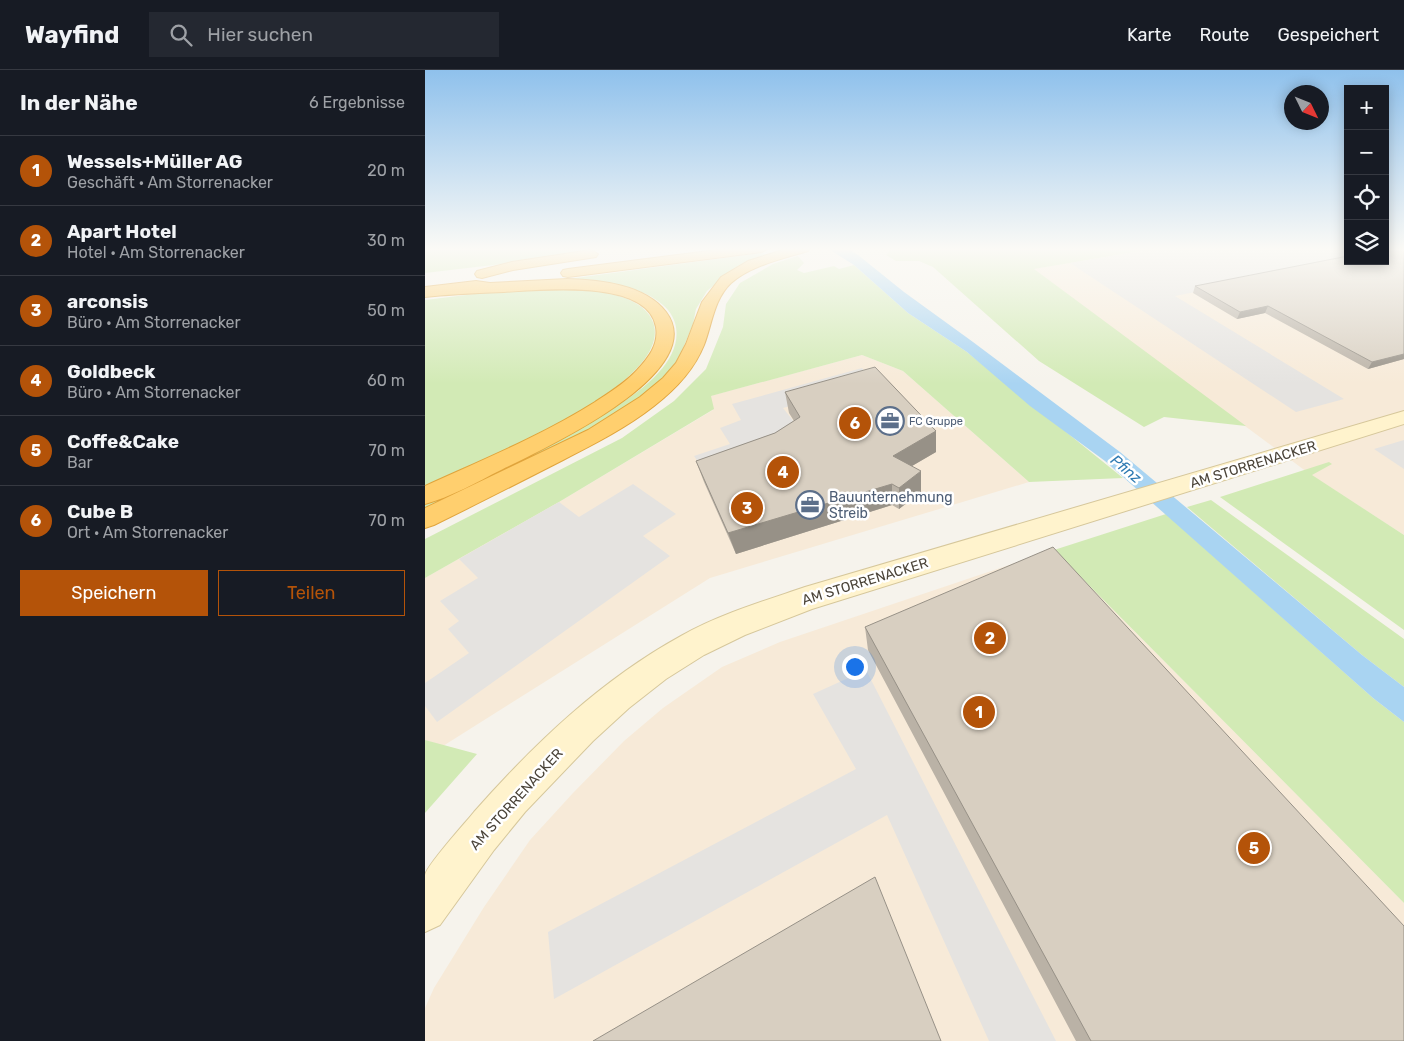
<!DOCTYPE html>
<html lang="de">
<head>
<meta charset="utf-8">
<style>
  :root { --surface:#171b24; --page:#242831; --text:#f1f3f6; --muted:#9ea1a6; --line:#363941; --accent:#b45309 }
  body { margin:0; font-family:Rubik,sans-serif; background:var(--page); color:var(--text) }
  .controls { position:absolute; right:15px; top:15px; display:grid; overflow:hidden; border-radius:0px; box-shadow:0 2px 12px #0003 }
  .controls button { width:45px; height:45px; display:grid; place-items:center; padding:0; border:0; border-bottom:1px solid var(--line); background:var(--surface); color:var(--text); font:25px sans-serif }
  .compass { position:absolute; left:859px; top:15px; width:45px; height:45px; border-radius:50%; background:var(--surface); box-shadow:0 2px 12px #0003; rotate:133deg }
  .you { position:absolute; left:429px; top:596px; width:18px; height:18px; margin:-12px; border:4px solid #fff; border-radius:50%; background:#1a73e8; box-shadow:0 0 0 8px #1a73e833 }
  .badge { display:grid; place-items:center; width:32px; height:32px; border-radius:50%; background:var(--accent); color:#fff; font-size:16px; font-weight:700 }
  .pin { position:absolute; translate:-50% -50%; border:2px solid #fff; box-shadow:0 1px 5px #0006 }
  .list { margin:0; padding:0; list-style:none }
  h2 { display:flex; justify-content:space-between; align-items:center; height:65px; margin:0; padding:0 20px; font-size:21px }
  h2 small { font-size:16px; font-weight:400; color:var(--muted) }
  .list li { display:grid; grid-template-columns:32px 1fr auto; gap:15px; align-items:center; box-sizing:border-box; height:70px; padding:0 20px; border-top:1px solid var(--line) }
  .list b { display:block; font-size:19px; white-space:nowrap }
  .list p { margin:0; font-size:16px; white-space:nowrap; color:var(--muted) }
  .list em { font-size:16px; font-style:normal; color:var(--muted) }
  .actions { display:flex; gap:10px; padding:15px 20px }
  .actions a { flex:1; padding:11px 0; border:1px solid var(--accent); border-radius:0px; text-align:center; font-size:18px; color:var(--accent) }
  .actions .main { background:var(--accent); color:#fff }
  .icon { flex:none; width:28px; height:28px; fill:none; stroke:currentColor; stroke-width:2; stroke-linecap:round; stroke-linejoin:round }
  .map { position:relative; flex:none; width:979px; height:971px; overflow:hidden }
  header { display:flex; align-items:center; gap:30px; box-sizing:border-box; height:70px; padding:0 25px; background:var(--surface); border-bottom:1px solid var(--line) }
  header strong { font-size:24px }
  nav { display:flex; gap:28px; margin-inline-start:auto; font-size:18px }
  .search { width:350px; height:45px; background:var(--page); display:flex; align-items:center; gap:12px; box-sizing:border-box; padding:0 18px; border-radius:0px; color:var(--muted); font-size:19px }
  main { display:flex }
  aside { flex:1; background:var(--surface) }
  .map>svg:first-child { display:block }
</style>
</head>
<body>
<header>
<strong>Wayfind</strong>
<div class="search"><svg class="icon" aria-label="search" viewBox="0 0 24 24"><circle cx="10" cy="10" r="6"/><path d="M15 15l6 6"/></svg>Hier suchen</div>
<nav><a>Karte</a><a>Route</a><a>Gespeichert</a></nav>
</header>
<main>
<aside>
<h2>In der Nähe<small>6 Ergebnisse</small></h2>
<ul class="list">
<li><span class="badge">1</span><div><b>Wessels+Müller AG</b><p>Geschäft · Am Storrenacker</p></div><em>20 m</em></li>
<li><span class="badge">2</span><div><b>Apart Hotel</b><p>Hotel · Am Storrenacker</p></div><em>30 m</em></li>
<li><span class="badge">3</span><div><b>arconsis</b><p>Büro · Am Storrenacker</p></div><em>50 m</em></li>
<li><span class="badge">4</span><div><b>Goldbeck</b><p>Büro · Am Storrenacker</p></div><em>60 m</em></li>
<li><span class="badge">5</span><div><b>Coffe&amp;Cake</b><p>Bar</p></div><em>70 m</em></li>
<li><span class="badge">6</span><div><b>Cube B</b><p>Ort · Am Storrenacker</p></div><em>70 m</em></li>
</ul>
<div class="actions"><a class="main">Speichern</a><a>Teilen</a></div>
</aside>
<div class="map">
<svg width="979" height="971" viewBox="0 0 979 971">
  <rect width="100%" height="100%" fill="#f6f3ec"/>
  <!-- commercial -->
  <path fill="#f7ead8" d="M733,178h190v13h37v-13h19v287l-93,-60 -278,-206z
    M437,285l41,16 126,111 -319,96 -267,168 -18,-6v-162l134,-76 154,-92 -3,-14z
    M629,480l350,353v138h-979v-33l9,-20 50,-81 46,-67 43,-47 51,-52 39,-33 59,-41 58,-25z"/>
  <!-- green -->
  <path fill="#d2eab5" d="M0,178h185l-59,10 -126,15z
    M468,178h265l-124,21 212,157 -82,-9 -20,10 -105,-66 -106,-94 -14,-6h-23l-10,-6z
    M336,183l6,2 -36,16 -24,20 -11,18 -3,15 -16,39 -16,18 -31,24 -53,32 -152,74v-8c33,-16 66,-32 99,-49 41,-20 168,-72 151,-131 -5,-19 -29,-31 -46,-35 -25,-5 -52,-5 -76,-7z
    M373,186l6,7 -7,7 7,3 30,-7 5,3 15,-4 54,48 59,39 156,126 -94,4 -126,-111 -41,-16 -151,41 3,13 -155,93 -134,76v-39l197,-101 52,-37 32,-32 17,-42 3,-23 14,-21 33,-19z
    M154,219c24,3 67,7 75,36 16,63 -183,140 -229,161v-186l82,-10z
    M904,392l3,2 -20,11 92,60v95l-184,-133z
    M786,430l193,139v48l-42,-32 -175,-148z
    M741,444l207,184 31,24v181l-350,-353z
    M0,670l52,14 -52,59z"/>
  <!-- parking -->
  <path fill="#e5e3e0" d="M733,178h190v13l-173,35 169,103 -48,13 -226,-149z
    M437,298l8,9 1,6 -88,25 24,30 -101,35 -12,-17 36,-12 -10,-16 21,-8 -9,-16z
    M979,370v29l-30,-20z
    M208,414l43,30 -33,22 27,20 -233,166 -12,-16v-23l44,-30 -21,-24 11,-8 -19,-20 38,-23 -19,-19 100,-57 20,15z
    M441,600l190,371h-67l-102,-226 -333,184 -6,-67 308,-163 -43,-75z"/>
  <!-- water -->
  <path fill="#a9d4f2" d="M402,178h20l11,7 46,37 69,50 147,110 242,203 42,32v35l-31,-24 -268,-237 -75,-55 -63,-54 -59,-39 -54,-48z"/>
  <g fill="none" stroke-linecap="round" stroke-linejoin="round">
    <defs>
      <path id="secondary" d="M979,341v13l-592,185 -67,26 -41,20 -38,24 -37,29 -36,33 -68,71 -31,38 -54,75 -15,7c0,-14 0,-46 0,-57 2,-10 41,-53 49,-63 60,-68 127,-132 207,-176 39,-22 83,-35 124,-49z"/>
      <path id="highway" d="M307,178h37l-7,4 -194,25 -5,-1 -2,-3 2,-3 5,-1z
        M364,178h21l-2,3c-26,8 -56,14 -77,32 -17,16 -19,41 -27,62 -10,25 -28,44 -50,61 -28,22 -60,38 -91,54 -43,22 -86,44 -129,65l-9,3v-20l163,-78 52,-33 23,-19 13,-15 10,-19 16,-42 19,-25 27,-16z
        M166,180l7,4 -2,3 -83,13 -31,8 -5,-1 -2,-3 2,-3 35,-9z
        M142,209c32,1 78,5 99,33 46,61 -125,138 -165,158 -24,12 -50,27 -76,34v-18c57,-26 116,-50 170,-84 14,-9 30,-19 42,-32 11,-12 22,-25 19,-43 -8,-49 -117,-37 -152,-35 -26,1 -52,2 -79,5v-10l51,-6 14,2z"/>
    </defs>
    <!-- secondary casing -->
    <use href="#secondary" stroke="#d6c79b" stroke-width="2"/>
    <!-- highway casing -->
    <use href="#highway" stroke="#e0a43c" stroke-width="2"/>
    <!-- secondary -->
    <use href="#secondary" fill="#fff3cd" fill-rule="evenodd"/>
    <!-- highway -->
    <use href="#highway" fill="#ffcf6e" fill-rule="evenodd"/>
  </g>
  <!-- wall -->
  <path fill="#bab2a6" d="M979,178v111l-36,10 -103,-56 -28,6 -44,-26 2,-7z
    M360,322l151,39v21l-24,14 9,26 -22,17 -7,-4 -156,49 -32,-72 -8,-21 79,-28 19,-12 -5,-8z
    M440,557l539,414h-328l-208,-391z"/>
  <!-- shaded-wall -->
  <path fill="#979187" d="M843,236l-3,7 -28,6 3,-7z
    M979,284v5l-36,10 4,-7z
    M511,361v21l-43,25v-21z
    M496,401v21l-22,17v-21z
    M467,414v21l-156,49 -8,-21z"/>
  <!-- building -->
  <path fill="#d8cfc1" stroke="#979187" d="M965,178h14v106l-32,8 -104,-56 -28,6 -45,-26 153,-30v5h37v-12z
    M450,297l61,64 -43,25 28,15 -22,17 -7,-4 -164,49 -32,-72 79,-28 25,-16 -15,-25z
    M628,477l351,379v115h-313l-226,-414z
    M450,807l66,164h-348z"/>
  <!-- sky -->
  <linearGradient id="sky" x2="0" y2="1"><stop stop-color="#8fc1ec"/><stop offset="0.57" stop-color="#fbfaf6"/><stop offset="1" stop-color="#fbfaf6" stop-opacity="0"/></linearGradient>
  <rect width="979" height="314" fill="url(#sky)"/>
  <!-- icons -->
  <defs>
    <symbol id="office-ring" viewBox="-11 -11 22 22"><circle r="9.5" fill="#fff" stroke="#5c6f8a" stroke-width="1.5"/><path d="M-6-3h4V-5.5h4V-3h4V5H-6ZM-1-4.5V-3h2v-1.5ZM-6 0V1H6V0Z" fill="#5c6f8a"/></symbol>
  </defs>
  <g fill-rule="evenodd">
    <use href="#office-ring" x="449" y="335" width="32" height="32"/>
    <use href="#office-ring" x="369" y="419" width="32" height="32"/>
  </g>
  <g text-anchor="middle" stroke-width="5" stroke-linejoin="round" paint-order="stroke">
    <!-- far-service labels -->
    <g font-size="11" fill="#4e5e75" stroke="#fff" text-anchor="start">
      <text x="484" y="355">FC Gruppe</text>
    </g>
    <!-- street labels -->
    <g font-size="14" fill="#4b4439" stroke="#fff">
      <text transform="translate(828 394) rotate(-17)" y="5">AM STORRENACKER</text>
      <text transform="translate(440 511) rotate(-17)" y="5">AM STORRENACKER</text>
      <text transform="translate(91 729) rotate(-48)" y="5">AM STORRENACKER</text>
    </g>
    <!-- service labels -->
    <g font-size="14" fill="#4e5e75" stroke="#fff" text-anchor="start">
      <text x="404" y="432">Bauunternehmung<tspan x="404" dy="16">Streib</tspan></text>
    </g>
    <!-- water labels -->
    <g font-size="15" font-style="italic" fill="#2e7ab2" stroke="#fff">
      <text transform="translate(701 399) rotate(40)" y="5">Pfinz</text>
    </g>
  </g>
</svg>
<div class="controls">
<button>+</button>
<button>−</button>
<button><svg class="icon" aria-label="locate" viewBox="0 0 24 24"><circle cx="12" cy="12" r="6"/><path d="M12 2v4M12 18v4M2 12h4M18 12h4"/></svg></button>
<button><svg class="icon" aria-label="layers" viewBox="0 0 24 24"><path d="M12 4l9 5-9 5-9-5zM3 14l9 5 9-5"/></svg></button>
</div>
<svg class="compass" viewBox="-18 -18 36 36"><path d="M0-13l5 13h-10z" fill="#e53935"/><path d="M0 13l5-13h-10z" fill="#9ea1a6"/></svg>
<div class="you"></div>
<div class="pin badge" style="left:554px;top:642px">1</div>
<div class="pin badge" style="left:565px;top:568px">2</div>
<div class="pin badge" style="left:322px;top:438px">3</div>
<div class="pin badge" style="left:358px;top:402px">4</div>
<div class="pin badge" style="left:829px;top:778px">5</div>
<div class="pin badge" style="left:430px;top:353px">6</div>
</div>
</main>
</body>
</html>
